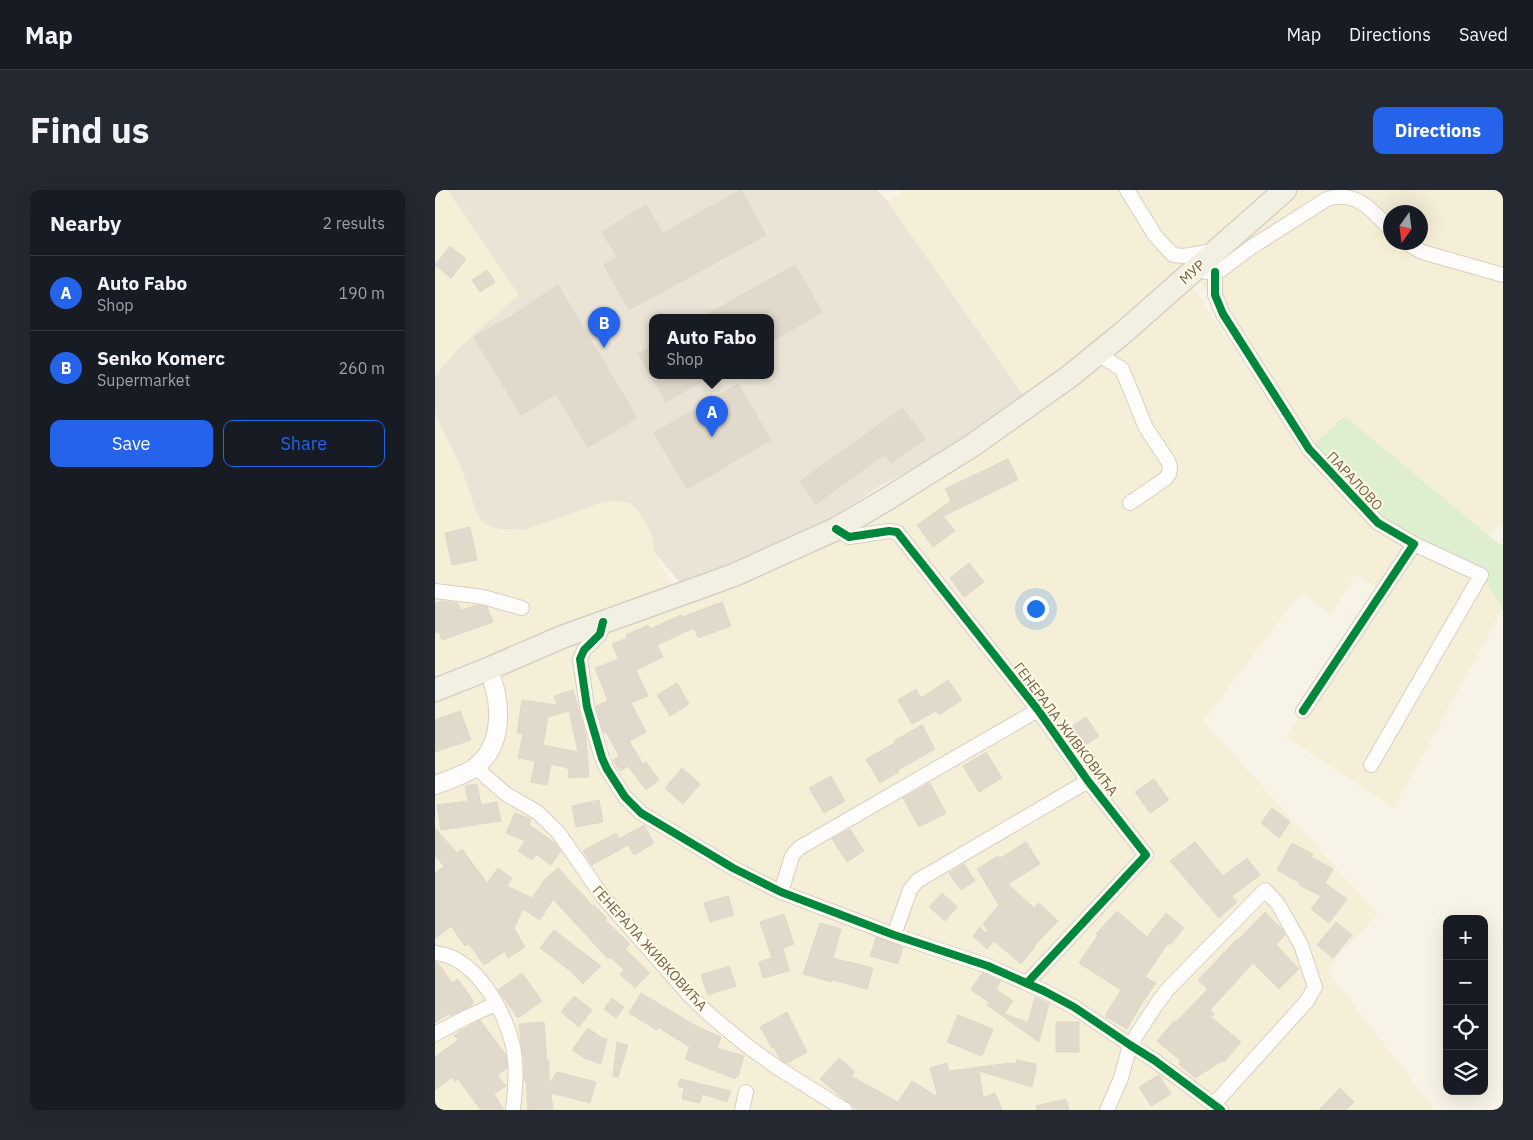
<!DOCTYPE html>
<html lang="en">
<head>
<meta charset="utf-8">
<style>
  :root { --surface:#171b24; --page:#242831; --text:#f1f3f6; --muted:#9ea1a6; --line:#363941; --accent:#2563eb }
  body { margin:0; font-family:"IBM Plex Sans",sans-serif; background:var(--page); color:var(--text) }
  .controls { position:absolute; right:15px; bottom:15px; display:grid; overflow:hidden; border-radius:10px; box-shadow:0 5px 20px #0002 }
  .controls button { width:45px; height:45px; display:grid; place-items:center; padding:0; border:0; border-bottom:1px solid var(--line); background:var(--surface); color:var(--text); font:25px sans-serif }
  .compass { position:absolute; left:948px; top:15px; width:45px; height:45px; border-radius:50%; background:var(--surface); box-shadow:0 5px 20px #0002; rotate:194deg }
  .you { position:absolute; left:600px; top:418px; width:18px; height:18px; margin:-12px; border:4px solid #fff; border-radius:50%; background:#1a73e8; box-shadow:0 0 0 8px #1a73e833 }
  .badge { display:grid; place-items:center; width:32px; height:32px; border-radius:50%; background:var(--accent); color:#fff; font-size:16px; font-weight:700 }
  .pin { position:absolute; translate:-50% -41px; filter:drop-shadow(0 1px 2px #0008) }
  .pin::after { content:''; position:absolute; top:26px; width:18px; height:15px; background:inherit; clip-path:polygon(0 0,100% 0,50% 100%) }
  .popup { position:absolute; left:214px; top:124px; width:125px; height:65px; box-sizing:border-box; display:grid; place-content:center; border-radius:10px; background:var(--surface); filter:drop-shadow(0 1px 4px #0005); font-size:16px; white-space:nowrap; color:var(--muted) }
  .popup b { font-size:19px; color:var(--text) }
  .popup::after { content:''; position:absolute; left:50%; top:100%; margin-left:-10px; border:10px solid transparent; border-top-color:var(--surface) }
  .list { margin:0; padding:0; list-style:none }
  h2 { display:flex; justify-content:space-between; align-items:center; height:65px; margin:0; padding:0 20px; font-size:21px }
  h2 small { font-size:16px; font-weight:400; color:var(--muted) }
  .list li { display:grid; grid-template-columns:32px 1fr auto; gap:15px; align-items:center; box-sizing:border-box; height:75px; padding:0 20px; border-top:1px solid var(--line) }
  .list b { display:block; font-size:19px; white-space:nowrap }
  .list p { margin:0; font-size:16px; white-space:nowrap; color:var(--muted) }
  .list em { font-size:16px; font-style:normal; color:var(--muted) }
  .actions { display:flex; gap:10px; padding:15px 20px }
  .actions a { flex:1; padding:11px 0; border:1px solid var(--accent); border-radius:10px; text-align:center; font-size:18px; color:var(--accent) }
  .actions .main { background:var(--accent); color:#fff }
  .icon { flex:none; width:28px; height:28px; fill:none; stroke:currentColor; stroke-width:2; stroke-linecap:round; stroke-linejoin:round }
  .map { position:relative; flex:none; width:1068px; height:920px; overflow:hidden; border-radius:10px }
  header { display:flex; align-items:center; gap:30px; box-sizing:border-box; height:70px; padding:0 25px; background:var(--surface); border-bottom:1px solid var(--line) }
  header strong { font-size:24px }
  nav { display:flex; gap:28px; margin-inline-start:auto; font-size:18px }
  .intro { display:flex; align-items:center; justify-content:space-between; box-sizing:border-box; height:120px; padding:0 30px }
  h1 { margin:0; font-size:35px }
  .button { padding:12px 22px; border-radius:10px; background:var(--accent); color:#fff; font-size:18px; font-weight:700 }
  main { display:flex; gap:30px; padding:0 30px }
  aside { flex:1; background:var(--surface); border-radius:10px; box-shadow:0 5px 20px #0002 }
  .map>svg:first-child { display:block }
</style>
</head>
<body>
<header>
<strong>Map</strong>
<nav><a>Map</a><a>Directions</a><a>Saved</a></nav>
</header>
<div class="intro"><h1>Find us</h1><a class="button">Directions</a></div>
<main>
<aside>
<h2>Nearby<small>2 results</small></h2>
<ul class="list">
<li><span class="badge">A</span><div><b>Auto Fabo</b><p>Shop</p></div><em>190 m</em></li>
<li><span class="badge">B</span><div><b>Senko Komerc</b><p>Supermarket</p></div><em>260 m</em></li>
</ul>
<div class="actions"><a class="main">Save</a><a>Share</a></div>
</aside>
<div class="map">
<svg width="1068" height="920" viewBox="0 0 1068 920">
  <rect width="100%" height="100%" fill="#f7f3e6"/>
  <!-- residential -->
  <path fill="#f6efd8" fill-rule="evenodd" d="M0,0h12l72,105 -46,40 -17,16 -21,25z
    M469,0h362l-21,17 -109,101 -111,88 -137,-194z
    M864,0h204v334l-22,13v38l21,35 -108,198 -108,-71 92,-149 -23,-14 -24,41 -30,-23 -98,129 175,193 -41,42 -9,16 107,138h-1000v-410l32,-10 93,-38 53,-21 61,-21 45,-18 381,-223 89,-88 69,104 46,58 -107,-167zM956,22h30v30h-30z
    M0,225l25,50 17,49 5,7 31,10 10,-1 29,-9 51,-19 11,-1 9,1 8,2 6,6 10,15 6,13 1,14 19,35 -238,88z"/>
  <!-- industrial -->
  <path fill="#eae4d7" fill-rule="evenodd" d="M12,0h430l11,12 138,197 -89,56 -55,30 -50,32 -36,20 -115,47 -27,-32 -1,-14 -6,-13 -10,-15 -6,-6 -8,-2 -9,-1 -11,1 -51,19 -29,9 -22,-1 -11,-2 -8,-6 -5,-7 -17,-49 -25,-50v-39l21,-25 17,-16 46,-40zM218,128h118v58h-118z"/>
  <!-- green -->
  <path fill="#ddefcf" d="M910,226l154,128h4v66l-22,-35 -103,-52 -69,-74z"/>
  <!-- building -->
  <path fill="#e1d9cb" stroke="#e0d7c8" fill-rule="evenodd" d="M306,0l25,45 -137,75 -25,-45 13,-8 -15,-25 44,-27 17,28z
    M15,56l16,13 -15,19 -16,-13z
    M360,75l27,47 -51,30v-24h-70z
    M52,80l8,12 -15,10 -8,-12z
    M123,95l79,133 -49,29 -32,-53 -35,21 -47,-78 36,-20z
    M218,155v31h58l-45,26 -28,-48z
    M303,194l33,56 -84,49 -33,-56z
    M468,218l22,31 -34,24 -6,-9 -69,50 -16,-23z
    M573,269l10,21 -75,36 12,15 -22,16 -16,-22 34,-24 -6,-12z
    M35,337l7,33 -25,5 -7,-32z
    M534,373l15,19 -20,15 -14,-19z
    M6,411l17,2 3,7 15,-5 11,2 6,15 -51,18 -3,-8 -4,1v-30z
    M287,412l9,24 -33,12 -4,-10 -37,17 6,12 -27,13 12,26 -17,7 15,29 -17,9 14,23 3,-2 13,18 -13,10 -18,-24 -8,5 -7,-11 6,-4 -13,-24h-3l-7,-26 12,-5 -13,-33 24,-9 -7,-15 15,-6 -1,-3 22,-10 2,4 31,-14 1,2z
    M513,490l14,20 -23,15 -3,-4 -24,13 -14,-24 18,-11 5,9z
    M242,493l12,21 -19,12 -13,-21z
    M138,500l13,46 3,41 -20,1 -1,-10 -17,-4 -4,21 -16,-3 4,-21 -17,-3 5,-24 -6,-1 5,-33 35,5 -3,-9zM134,521l9,41 -35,-7 5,-28z
    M25,521l11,29 -36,12v-32z
    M651,527l13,19 -21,14 -13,-19z
    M487,535l13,24 -37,21 1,2 -19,11 -14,-24 29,-16 -1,-2z
    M551,562l16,26 -23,14 -16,-26z
    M247,578l18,16 -17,20 -18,-16z
    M396,586l14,25 -21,12 -15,-25z
    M719,589l15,21 -19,13 -15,-21z
    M495,593l16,30 -27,14 -16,-29z
    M42,594l4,21 16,-3 4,19 -60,9 -4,-25 31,-4 -3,-15z
    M164,610l4,22 -27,5 -4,-21z
    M837,618l18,14 -11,16 -18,-15z
    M80,623l16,6 -2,6 26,18 6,8 -10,14 -15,-11 -4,6 -14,-9 7,-10 -19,-8z
    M209,635l10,18 -20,12 -6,-10 -36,20 -9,-14 33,-18 3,6z
    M0,638l22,25 5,-4 25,34 11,-15 14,10 -5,8 25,12 13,-19 13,-11 35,38 1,-1 13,13 -2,2 25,24 -5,5 25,24 -15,15 -15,-14 4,-4 -14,-13 -2,2 -55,-60 -13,21 -17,-11 -9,19 11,19 -17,11 -3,-7 -21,14 -15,-21 -4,2 -14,-20 -16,13v-66l9,-7 -9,-10z
    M415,639l14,22 -17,11 -15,-23z
    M591,652l14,22 -32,20 26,24 5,-5 19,18 -24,25 1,1 -14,17 -27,-23 -7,8 -14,-13 7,-9 6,6 2,-2 -5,-7 16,-19 -22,-36 21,-13 2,2z
    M760,652l28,34 24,-18 13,17 -28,21 5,6 -18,16 -49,-57z
    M857,653l21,11 -2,3 22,12 -8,14 22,16 -18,24 -18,-14 10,-13 -22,-11 1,-2 -23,-13z
    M529,674l11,17 -14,9 -12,-17z
    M507,703l15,14 -12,14 -16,-14z
    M293,706l6,19 -24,7 -6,-19z
    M682,721l30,26 19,-24 18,15 -14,17 -2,-2 -23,34 11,6 -14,20 -15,26 -22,-13 16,-26 -42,-27 19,-28 -2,-1z
    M830,722l18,18 2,5 -9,10 23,24 -20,20 -26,-26 -43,47 4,4 -3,3 30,25 -17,20 -2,-1 -27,17 -16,-14 2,-3 -24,-20 17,-20 2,1 32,-33 -10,-9 39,-41 1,1z
    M349,724l10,30 -11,4 6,23 -26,7 -4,-16 13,-4 -12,-36z
    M901,732l16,13 -19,23 -16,-13z
    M385,733l21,6 -8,29 40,10 -6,21 -35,-9 -1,2 -28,-8z
    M119,740l47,36 -18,18 -14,-14 -29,-22z
    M441,747l27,10 -5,17 -28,-8z
    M0,772l3,1 14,20 6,-4 16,23 -4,4 -20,10 -2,-2 -13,9z
    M294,776l7,20 -28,9 -7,-20z
    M87,783l20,28 -24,17 -20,-28z
    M547,783l19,8 -5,8 17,12 -9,13 24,8 7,-25 14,7 -10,38 -52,-37 2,-3 -18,-12z
    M206,803l57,34 23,10 -4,11 27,8 -6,21 -2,-1 -1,3 -50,-20 5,-12 -32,-20 -1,3 -28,-17z
    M139,806l18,14 -13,17 -18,-15z
    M177,808l12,9 -8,11 -12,-9z
    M352,822l20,40 -20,11 -7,-4 -6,-12 -2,1 -12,-21z
    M523,825l35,14 -11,27 -35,-14z
    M45,830l26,35 1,13 -10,7 9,11 -12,8 10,16h-23l-23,-31 -3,3 -3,-5 -17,13v-33l23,-17 -4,-4 6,-5z
    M109,832l3,39h2v23l8,-12 39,10 -6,21 -39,-10 2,17h-25l-2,-29h-2v-26l-1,1 -2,-14 -2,-18z
    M621,832h23v30h-23z
    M153,838l14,10 5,1 -6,25 -15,-5 -14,-9z
    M182,852l11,3 -10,32 -5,-1z
    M404,868l16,14 -4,4 47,26 14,-21 26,16 -8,-29 17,-5 2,8 61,-8 6,1 1,-4 19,4v5l-4,18 -53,-16 4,27 12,-5 7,17h-145l-37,-31z
    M724,885l12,19 -20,12 -12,-19z
    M245,889l51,12 -4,11 -25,-8 -2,9 -18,-4 2,-11 -6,-2z
    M905,898l14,14 -8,8h-27z
    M631,909l3,11h-32l-1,-4z"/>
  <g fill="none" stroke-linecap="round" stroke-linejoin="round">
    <defs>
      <path id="minor" d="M692,0l29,47 17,18 11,1 29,-5
        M970,52l17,10 81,23
        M771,82h9l6,-2 29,-22 77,-49c29,-9 45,11 64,31
        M780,82v23l8,19 86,135 69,74 36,21 -111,167
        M662,164l25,15 24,59 22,33 2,6 -1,7 -4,5 -35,24
        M401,339l13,8 40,-6 8,1 141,178 50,71 58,74 -119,128
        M0,401l48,6 39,11
        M168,432l-3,12 -16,16 -4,9 7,48 15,51 5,11 18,28 16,16 92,55 48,24 113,43 94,31 56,25 30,16 56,38 24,15 67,50
        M936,575l110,-190 -67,-31
        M40,577l31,27 31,18 21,20 45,65 87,99 21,20 39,32 28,20 67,42
        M346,702l11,-36 7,-8 239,-138
        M459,745l16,-45 7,-9 171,-100
        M0,763c42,4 73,62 79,99 3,19 1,39 -1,58
        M0,844l30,-16 30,-14
        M307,920l4,-18
        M672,920l14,-32 9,-33 26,-40 12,-16 97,-99 13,14 23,41 14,42 -8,14 -93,103"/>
      <path id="tertiary" d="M0,595c13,-5 27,-9 39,-17 31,-22 28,-68 14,-99"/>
      <path id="primary" d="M0,500l53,-21 74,-32 172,-62 102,-46 51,-30 86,-54 97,-69 54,-44 161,-142"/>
    </defs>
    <!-- minor casing -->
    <use href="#minor" stroke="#d6cfc1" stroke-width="16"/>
    <!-- tertiary casing -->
    <use href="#tertiary" stroke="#d6cfc1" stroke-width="20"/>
    <!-- primary casing -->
    <use href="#primary" stroke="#d6cfc3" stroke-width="25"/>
    <!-- minor -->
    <use href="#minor" stroke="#fefdfb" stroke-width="14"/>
    <!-- tertiary -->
    <use href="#tertiary" stroke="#fefdfb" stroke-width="18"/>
    <!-- primary -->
    <use href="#primary" stroke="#f2f0e3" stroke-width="22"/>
    <defs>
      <path id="cycleway" d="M780,82v23l8,19 86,135 69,74 36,21 -111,167
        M401,339l13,8 40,-6 8,1 141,178 50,71 58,74 -119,128
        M168,432l-3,12 -16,16 -4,9 7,48 15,51 5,11 18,28 16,16 92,55 48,24 113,43 94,31 56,25 30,16 56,38 24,15 67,50"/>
    </defs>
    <!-- cycleway casing -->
    <use href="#cycleway" stroke="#fffae7" stroke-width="11"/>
    <!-- cycleway -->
    <use href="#cycleway" stroke="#00873e" stroke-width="8"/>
  </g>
  <g text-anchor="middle" stroke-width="4" stroke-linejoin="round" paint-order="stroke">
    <!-- street labels -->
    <g font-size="14" fill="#765f45" stroke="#fffae7">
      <text transform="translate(757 82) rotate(-41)" y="5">МУР</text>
      <text transform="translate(920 291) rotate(47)" y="5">ПАРАЛОВО</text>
      <text transform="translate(631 539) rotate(53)" y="5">ГЕНЕРАЛА ЖИВКОВИЋА</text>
      <text transform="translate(215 758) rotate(48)" y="5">ГЕНЕРАЛА ЖИВКОВИЋА</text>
    </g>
  </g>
</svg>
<div class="controls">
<button>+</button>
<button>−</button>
<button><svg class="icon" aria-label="locate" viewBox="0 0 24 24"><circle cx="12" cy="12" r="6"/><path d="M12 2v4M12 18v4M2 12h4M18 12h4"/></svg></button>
<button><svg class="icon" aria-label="layers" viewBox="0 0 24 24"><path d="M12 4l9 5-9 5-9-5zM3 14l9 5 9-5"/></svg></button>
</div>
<svg class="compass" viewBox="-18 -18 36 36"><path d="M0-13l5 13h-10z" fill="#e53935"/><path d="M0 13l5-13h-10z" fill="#9ea1a6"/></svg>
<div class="you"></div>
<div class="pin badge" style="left:277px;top:247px">A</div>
<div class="popup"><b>Auto Fabo</b>Shop</div>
<div class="pin badge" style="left:169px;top:158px">B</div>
</div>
</main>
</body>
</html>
